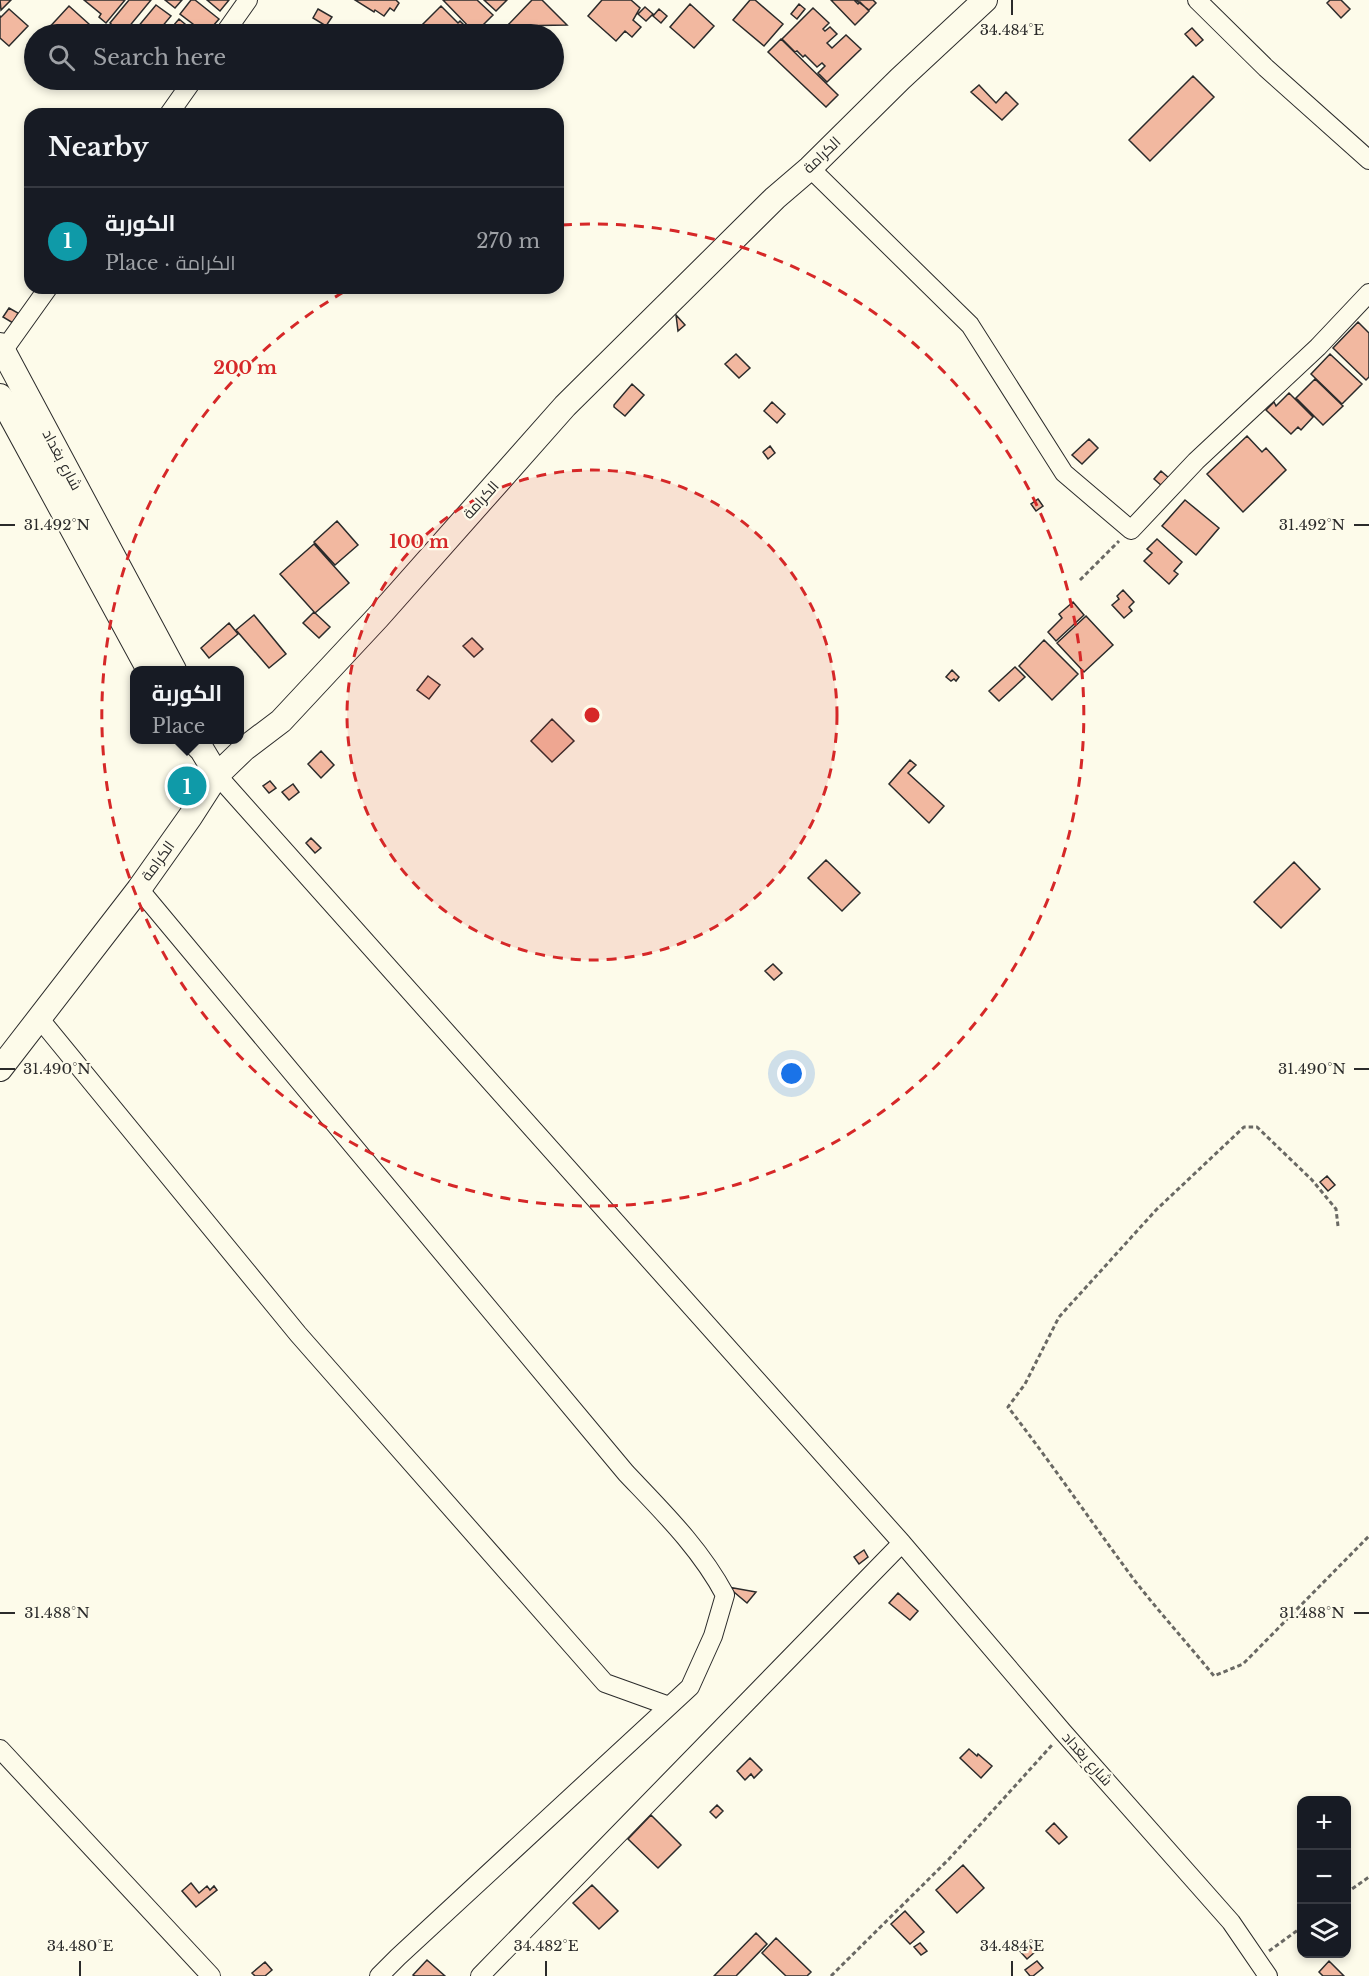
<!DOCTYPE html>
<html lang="en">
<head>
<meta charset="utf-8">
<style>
  :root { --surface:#171b24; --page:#242831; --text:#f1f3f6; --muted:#9ea1a6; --line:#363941; --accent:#1a73e8 }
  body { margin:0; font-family:"Libre Baskerville",Cairo,serif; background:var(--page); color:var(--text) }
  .controls { position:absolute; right:18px; bottom:18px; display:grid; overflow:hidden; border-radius:12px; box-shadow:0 3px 9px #0003 }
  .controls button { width:54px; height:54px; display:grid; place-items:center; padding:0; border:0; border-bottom:2px solid var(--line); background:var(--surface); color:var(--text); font:30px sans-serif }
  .you { position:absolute; left:792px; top:1074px; width:21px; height:21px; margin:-15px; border:4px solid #fff; border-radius:50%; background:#1a73e8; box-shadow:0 0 0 9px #1a73e833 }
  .badge { display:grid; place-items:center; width:39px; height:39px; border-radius:50%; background:var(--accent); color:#fff; font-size:20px; font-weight:700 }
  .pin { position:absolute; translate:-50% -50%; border:3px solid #fff; box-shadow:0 2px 6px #0006 }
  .popup { position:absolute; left:130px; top:666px; width:114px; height:78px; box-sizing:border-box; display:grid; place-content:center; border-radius:12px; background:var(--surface); filter:drop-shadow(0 2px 4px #0005); font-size:20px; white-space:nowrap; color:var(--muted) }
  .popup b { font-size:22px; color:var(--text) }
  .popup::after { content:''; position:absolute; left:50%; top:100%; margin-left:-12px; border:12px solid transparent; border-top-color:var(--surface) }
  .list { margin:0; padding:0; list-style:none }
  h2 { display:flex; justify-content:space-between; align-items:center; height:78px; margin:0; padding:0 24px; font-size:26px }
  h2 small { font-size:20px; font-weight:400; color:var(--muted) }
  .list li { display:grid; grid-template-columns:39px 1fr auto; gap:18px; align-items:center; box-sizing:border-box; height:108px; padding:0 24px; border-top:2px solid var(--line) }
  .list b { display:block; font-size:22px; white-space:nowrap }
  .list p { margin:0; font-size:20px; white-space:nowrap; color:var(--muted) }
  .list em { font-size:20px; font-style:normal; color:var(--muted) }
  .icon { flex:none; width:33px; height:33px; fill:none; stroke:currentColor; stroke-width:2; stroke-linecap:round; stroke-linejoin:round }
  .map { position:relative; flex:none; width:1369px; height:1976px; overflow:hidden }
  .search { position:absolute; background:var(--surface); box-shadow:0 3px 9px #0003; left:24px; top:24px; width:540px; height:66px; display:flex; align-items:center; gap:15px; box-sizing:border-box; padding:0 21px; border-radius:33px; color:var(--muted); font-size:22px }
  .panel { position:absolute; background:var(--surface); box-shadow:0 3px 9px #0003; left:24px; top:108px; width:540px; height:186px; border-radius:18px }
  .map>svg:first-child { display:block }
</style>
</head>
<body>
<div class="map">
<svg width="1369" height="1976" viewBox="0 0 1369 1976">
  <rect width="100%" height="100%" fill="#fdfbea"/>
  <!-- building -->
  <path fill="#f2b8a0" stroke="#2b2b2b" stroke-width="1.5" d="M0,0h11l-10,10z
    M84,0h41l-19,23 -7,-6 2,-3z
    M129,0h22l-28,34 -13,-11z
    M165,0h17l-7,8z
    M191,0h4l24,19 -13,15 -26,-20z
    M207,0h22l-9,11z
    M355,0h41l3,3 -5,8 -4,-3 -6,8 -9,-6 -1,2z
    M443,0h34l16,15 -12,12 -2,-2 -6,6z
    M484,0h23l-11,11z
    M532,0h10l25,25 -60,1z
    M602,0h29l9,8 -7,12 8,7 -9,10 -7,-6 -9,10 -28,-25z
    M750,0h5l28,24 -19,22 -31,-26z
    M831,0h23l4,4 2,-2 9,9 -14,14z
    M856,0h17l3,3 -7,7z
    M1330,0h11l9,9 -9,9 -14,-15z
    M690,4l24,22 -20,22 -24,-21z
    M799,4l6,5 -8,10 -6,-5z
    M156,5l15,11 -15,18h-24z
    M69,6l31,28h-36l-18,-3z
    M441,6l17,17 2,-2 13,13 -52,-8z
    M645,7l8,7 -7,7 -8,-7z
    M813,8l16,15 -6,6 2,2 5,-4 7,7 -10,9 5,5 14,-13 15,14 -34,33 -9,-9 7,-7 -3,-3 -5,4 -12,-12 -2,2 -6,-6 -2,1 -13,-13z
    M9,9l19,17 -19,20 -9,-8v-22l1,1z
    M318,9l14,8 -6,9 -13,-8z
    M659,9l8,7 -6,7 -8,-7z
    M179,19l18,15h-28l-2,-1z
    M1192,28l11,12 -7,6 -11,-12z
    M781,39l57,56 -12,12 -58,-55z
    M1193,76l21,21 -64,64 -21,-21z
    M979,85l17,18 10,-11 12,12 -16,16 -31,-28z
    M9,308l9,5 -5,10 -10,-6z
    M676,315l9,10 -7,6z
    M1358,322l11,11v44l-3,3 -33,-32z
    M736,354l14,14 -11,10 -14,-14z
    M1330,354l32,30 -20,20 -31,-30z
    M1315,379l28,27 -20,19 -27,-27z
    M632,384l12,11 -19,21 -11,-9v-2z
    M1289,393l24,24 -12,13 -3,-3 -7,7 -25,-24 8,-8 2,4z
    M772,402l13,12 -8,9 -13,-12z
    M1247,436l15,16 4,-4 20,22 -43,42 -36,-38z
    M1089,439l9,9 -16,16 -10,-9z
    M770,446l5,7 -7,6 -5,-7z
    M1161,471l8,7 -7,8 -8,-7z
    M1038,499l5,7 -7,5 -5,-7z
    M1185,500l34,28 -23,27 -34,-29z
    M337,521l21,24 -23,20 -21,-23z
    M1157,539l25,23 -8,9 4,3 -9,10 -25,-23 8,-8 -5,-4z
    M314,544l35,39 -34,30 -35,-39z
    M1123,590l11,12 -5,5 3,4 -8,7 -12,-13 7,-6 -2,-3z
    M1073,602l11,13 -28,26 -8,-9 14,-14 -3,-4z
    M314,612l16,15 -11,11 -16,-15z
    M254,615l32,39 -17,14 -33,-38z
    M1086,616l27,29 -29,27 -27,-29z
    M229,623l9,11 -29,24 -8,-10z
    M472,638l11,11 -9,8 -11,-11z
    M1044,640l34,34 -26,26 -33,-34z
    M1015,667l10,10 -26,24 -10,-10z
    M952,670l7,7 -3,4 -2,-2 -3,2 -5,-4z
    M428,676l12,9 -11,14 -12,-9z
    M552,719l22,22 -22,21 -21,-21z
    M321,751l13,14 -13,13 -13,-14z
    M910,760l6,5 -8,8 36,33 -15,17 -40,-39z
    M270,781l6,7 -7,5 -6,-7z
    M293,784l6,8 -10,8 -7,-8z
    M311,838l10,10 -6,5 -9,-10z
    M826,860l34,33 -18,18 -34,-33z
    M1294,862l26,27 -39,39 -27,-26z
    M773,964l9,9 -8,7 -9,-9z
    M1327,1176l8,9 -7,6 -8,-9z
    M864,1550l4,7 -9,7 -5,-7z
    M728,1587l28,5 -9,11z
    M898,1593l20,18 -8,9 -21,-17z
    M969,1749l8,7 1,-2 14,12 -11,12 -21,-20z
    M750,1758l12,12 -8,8 -3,-4 -6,6 -8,-9z
    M717,1805l6,6 -7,7 -6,-6z
    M651,1815l30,30 -23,23 -30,-29z
    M1054,1823l13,14 -8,7 -13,-13z
    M963,1865l21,23 -27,25 -21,-23z
    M191,1883l8,10 8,-7 3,4 4,-4 3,4 -21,17 -14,-16z
    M592,1885l26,26 -19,18 -26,-26z
    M905,1911l19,21 -14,12 -19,-20z
    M756,1933l11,11 -31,32h-22z
    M776,1938l35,34 -4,4h-21l-24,-23z
    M1025,1940l10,12 -8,7 -11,-12z
    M920,1943l7,8 -6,4 -7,-8z
    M427,1960l18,16h-30l-2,-1z
    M1037,1961l6,7 -10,8h-3l-5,-6z
    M1329,1961l15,15h-21l-4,-4z
    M265,1962l7,8 -7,6h-10l-3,-3z"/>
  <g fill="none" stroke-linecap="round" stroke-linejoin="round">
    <defs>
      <path id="minor" d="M1197,0l69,68 103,92
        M224,34l24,-34
        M169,114l24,-34
        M810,168l160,157 94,148 67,57 65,-69 122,-114 51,-54
        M3,351l45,-63
        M217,775l685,768 161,189 168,190 37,54
        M139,889l487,584c36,38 74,75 99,122l-12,41 -23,51 -292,270 -19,19
        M39,1018l259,316 307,349 64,23
        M0,1749l211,227
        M480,1976l422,-433"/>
      <path id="major" d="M0,345l174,325
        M0,396l149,274
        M192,740l10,10 15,25
        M0,1069l139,-180 51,-72 27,-42 27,-26 37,-28 97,-104 187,-211 210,-208 35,-30 90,-89 85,-79"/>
    </defs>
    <!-- minor casing -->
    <use href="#minor" stroke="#2b2b2b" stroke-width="20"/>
    <!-- major casing -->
    <use href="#major" stroke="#2b2b2b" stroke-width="26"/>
    <!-- path -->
    <path stroke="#6a6964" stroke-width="3" stroke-dasharray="4.5 3" stroke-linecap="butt" d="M1080,580l39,-39
      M1338,1226l-2,-17 -24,-29 -55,-53h-13l-88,83 -97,107 -34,67 -17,23c44,57 84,116 127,174 25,32 53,63 79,95l29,-12 126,-128
      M1346,1893l23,-16
      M1269,1951l33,-24
      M831,1976l118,-117 103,-114"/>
    <!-- minor -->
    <use href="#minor" stroke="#fdfbea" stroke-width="18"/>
    <!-- major -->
    <use href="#major" stroke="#fdfbea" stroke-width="24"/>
  </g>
  <!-- ticks -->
  <path fill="none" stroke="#2b2b2b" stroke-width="2" d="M1012,0v15M0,525h15M1354,525h15M0,1069h15M1354,1069h15M0,1613h15M1354,1613h15M80,1961v15M546,1961v15M1012,1961v15"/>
  <!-- distance rings -->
  <circle cx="592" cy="715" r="245" fill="#d62828" fill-opacity=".12"/>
  <g fill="none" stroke="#d62828" stroke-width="3" stroke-dasharray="10 8">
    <circle cx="592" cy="715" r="245"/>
    <path d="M562 225A491 491 0 1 1 347 290"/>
  </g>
  <g text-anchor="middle" stroke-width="4.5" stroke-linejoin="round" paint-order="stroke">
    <!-- street labels -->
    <g font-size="15" fill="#2b2b2b" stroke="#fdfbea">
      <text transform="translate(822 155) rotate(-44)" y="5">الكرامة</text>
      <text transform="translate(62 460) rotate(62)" y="5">شارع بغداد</text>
      <text transform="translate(481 500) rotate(-48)" y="5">الكرامة</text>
      <text transform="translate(158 861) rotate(-54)" y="5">الكرامة</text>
      <text transform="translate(1087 1759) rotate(48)" y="5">شارع بغداد</text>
    </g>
  </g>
  <g font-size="15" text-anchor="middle" fill="#2b2b2b" stroke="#fdfbea" stroke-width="4.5" stroke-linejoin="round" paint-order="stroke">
    <text x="1012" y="35">34.484°E</text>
    <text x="57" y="530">31.492°N</text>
    <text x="1312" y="530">31.492°N</text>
    <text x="57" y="1074">31.490°N</text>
    <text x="1312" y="1074">31.490°N</text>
    <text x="57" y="1618">31.488°N</text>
    <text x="1312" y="1618">31.488°N</text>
    <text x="80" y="1951">34.480°E</text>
    <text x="546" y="1951">34.482°E</text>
    <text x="1012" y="1951">34.484°E</text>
  </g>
  <circle cx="592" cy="715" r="9" fill="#d62828" stroke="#fdfbea" stroke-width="3"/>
  <g font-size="18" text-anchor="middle" font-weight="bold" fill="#d62828" stroke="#fdfbea" stroke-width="4.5" stroke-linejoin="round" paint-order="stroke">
    <text x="245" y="374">200 m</text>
    <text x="419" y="548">100 m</text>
  </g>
</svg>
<div class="controls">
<button>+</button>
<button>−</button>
<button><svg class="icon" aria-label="layers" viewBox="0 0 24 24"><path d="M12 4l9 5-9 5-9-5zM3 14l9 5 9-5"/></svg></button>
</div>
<div class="you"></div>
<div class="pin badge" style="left:187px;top:786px;background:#0f9aa8">1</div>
<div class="popup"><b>الكوربة</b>Place</div>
<div class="search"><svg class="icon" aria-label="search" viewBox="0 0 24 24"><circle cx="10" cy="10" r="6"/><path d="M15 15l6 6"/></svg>Search here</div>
<section class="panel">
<h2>Nearby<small></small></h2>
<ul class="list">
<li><span class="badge" style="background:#0f9aa8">1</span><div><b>الكوربة</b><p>Place · الكرامة</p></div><em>270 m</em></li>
</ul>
</section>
</div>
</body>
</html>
